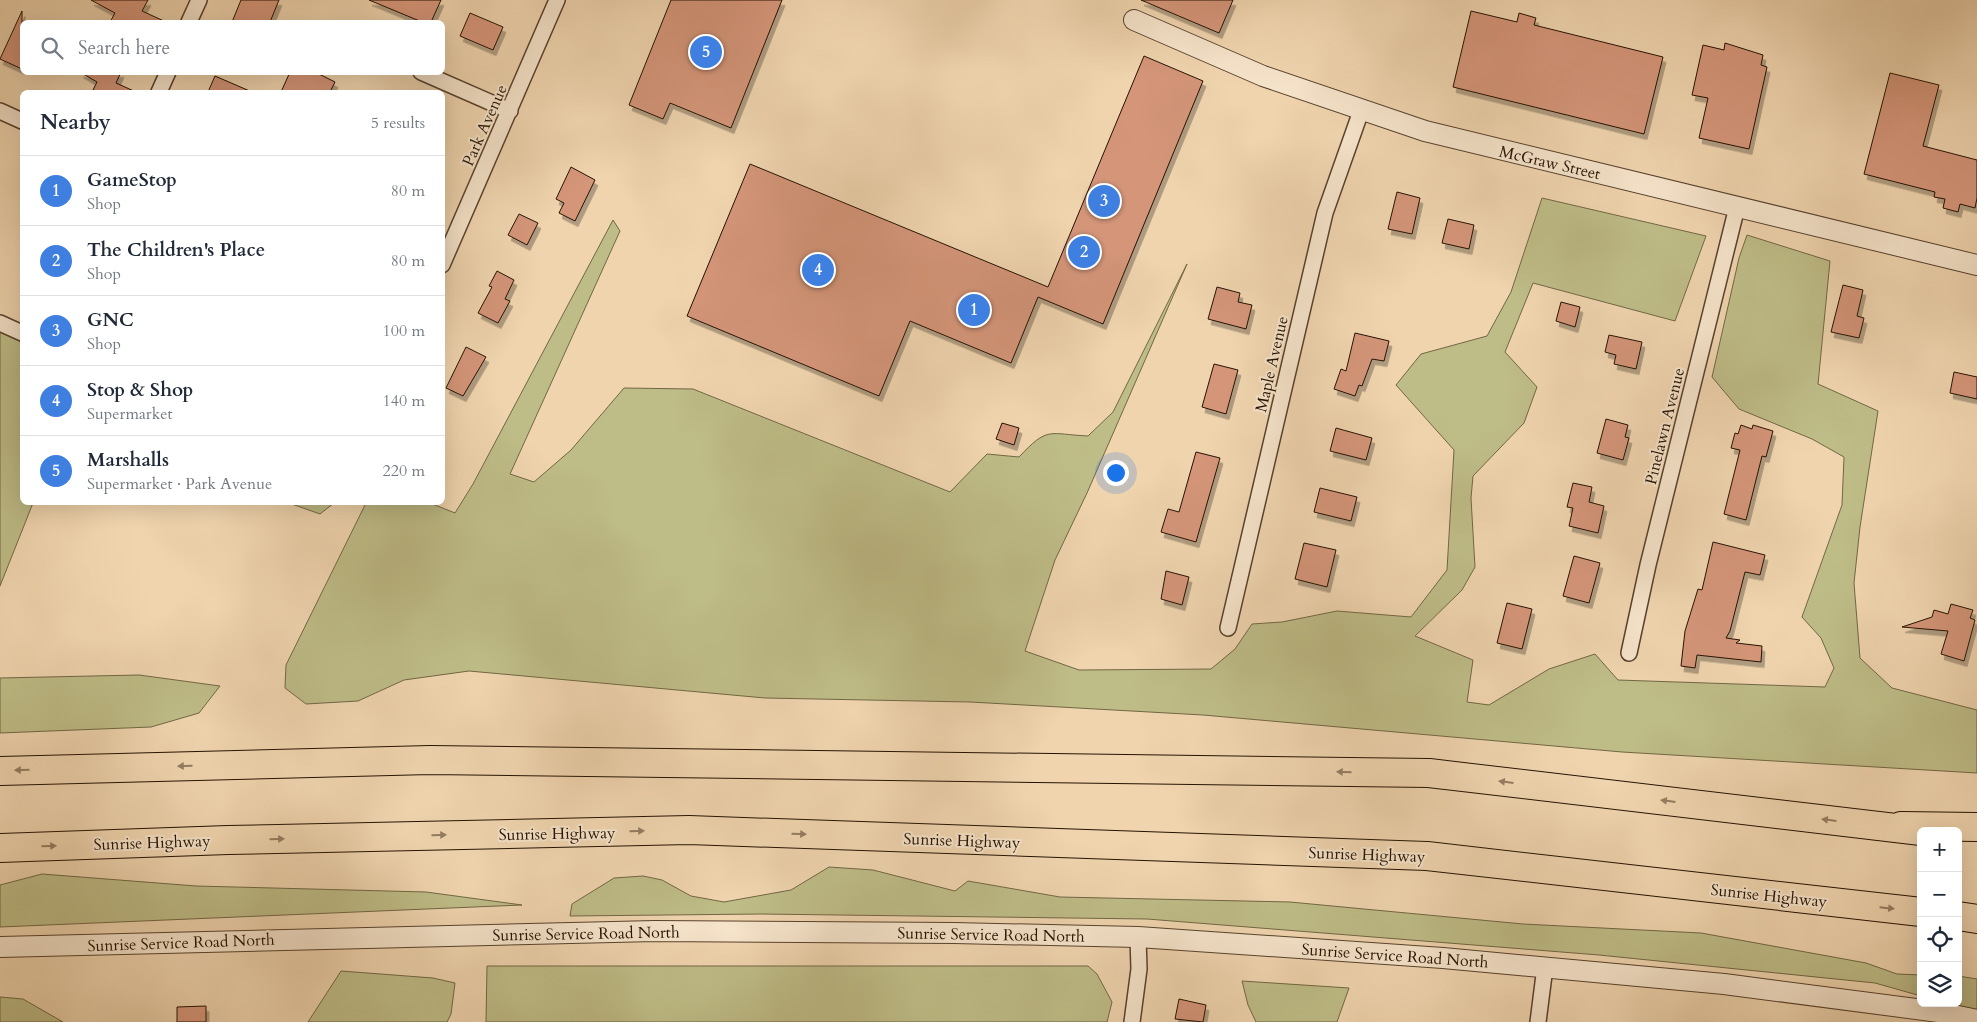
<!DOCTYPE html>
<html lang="en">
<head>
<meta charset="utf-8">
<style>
  :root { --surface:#fff; --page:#f2f2f3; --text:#1f2937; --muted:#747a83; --line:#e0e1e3; --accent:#2563eb }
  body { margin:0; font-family:Cardo,serif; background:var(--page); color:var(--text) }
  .controls { position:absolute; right:15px; bottom:15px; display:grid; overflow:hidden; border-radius:8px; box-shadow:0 5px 20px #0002 }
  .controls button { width:45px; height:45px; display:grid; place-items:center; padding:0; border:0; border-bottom:1px solid var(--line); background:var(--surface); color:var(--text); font:25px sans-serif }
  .you { position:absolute; left:1115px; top:472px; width:18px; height:18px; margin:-12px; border:4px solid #fff; border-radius:50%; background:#1a73e8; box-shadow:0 0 0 8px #1a73e833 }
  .badge { display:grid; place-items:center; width:32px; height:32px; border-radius:50%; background:var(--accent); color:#fff; font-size:16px; font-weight:700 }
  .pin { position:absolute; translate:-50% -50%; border:2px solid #fff; box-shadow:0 1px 5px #0006 }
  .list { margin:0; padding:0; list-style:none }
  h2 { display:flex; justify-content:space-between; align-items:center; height:65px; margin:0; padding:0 20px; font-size:21px }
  h2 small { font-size:16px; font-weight:400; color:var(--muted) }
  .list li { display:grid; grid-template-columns:32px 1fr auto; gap:15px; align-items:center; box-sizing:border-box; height:70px; padding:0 20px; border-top:1px solid var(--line) }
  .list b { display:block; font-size:19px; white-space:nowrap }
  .list p { margin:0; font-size:16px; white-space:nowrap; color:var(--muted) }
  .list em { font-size:16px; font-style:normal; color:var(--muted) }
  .icon { flex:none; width:28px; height:28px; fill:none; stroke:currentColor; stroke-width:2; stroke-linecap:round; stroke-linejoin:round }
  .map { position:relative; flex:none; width:1977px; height:1022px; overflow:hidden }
  .search { position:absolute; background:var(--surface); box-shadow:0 5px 20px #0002; left:20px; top:20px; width:425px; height:55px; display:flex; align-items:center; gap:12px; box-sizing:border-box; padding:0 18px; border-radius:8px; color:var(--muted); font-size:19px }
  .panel { position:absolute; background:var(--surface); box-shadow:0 5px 20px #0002; left:20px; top:90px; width:425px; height:415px; border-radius:8px }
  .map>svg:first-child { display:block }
</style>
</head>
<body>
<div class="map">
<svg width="1977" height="1022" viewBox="0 0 1977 1022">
  <defs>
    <filter id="shadow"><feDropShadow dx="3" dy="5.5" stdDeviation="0" flood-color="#0004"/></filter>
  </defs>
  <rect width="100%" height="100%" fill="#efd4ae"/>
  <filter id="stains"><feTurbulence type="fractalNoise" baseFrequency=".004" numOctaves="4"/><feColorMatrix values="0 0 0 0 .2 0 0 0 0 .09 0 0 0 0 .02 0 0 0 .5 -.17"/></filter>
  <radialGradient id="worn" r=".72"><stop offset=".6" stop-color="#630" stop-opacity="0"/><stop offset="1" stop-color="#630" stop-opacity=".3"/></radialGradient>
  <!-- green -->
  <path fill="#bebc87" stroke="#726744" d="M1542,198l164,38 -31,85 -142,-38 -28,69 32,35 -13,36 -51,53 -2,22 4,69 -13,23 -47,46 58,24 -6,42 22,3 60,-36 46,-15 23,26 207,7 9,-19 -13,-30 -19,-21 40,-112 2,-48 -32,-18 -73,-30 -27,-32 27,-119 8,-23 83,26 -12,123 60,27 -18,116 -6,56 6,75 32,30 85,22v63l-355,-21 -419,-37 -233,-13 -205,-4 -296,-27 -65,9 -46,21 -52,3 -21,-16 1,-23 80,-162h64l25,10 18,-29 140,-264 7,11 -110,243 24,8 37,-32 53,-62 69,1 257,103 37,-38 32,3c29,-31 29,-23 69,-21l25,-24 74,-148 -100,229 -32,67 -30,91 54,19 132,-1 24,-20 17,-25 30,-2 55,-11 74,6 36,-47 7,-120 -58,-65 25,-31 66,-18 24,-44z
    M0,332l22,10v160l11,1 -33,83z
    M334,503l-14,11 -31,-11 45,-1z
    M139,675l81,11 -21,27 -48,14 -151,6v-55z
    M829,867l44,3 82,21 13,-10 92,16 230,5 233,22 178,9 165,30 31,11 24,1v21l-46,-13 -276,-28 -452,-36 -386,-5 -191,2 2,-12 42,-26 29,-2 19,4 29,16 33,6 67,-12z
    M42,874l154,12 230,6 96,13 -522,22v-42z
    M487,966h601l9,8 15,28 -5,20h-621z
    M341,971l92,7 22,5 -4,31 -4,8h-139z
    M1958,976l19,3v32l-29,-8h10z
    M1242,981l107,7 -12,34h-81l-8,-17z
    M0,997l23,2 40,23h-63z"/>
  <!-- building -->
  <path fill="#d49579" stroke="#251202" filter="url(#shadow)" d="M91,0h57l-6,11 24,11h-56l5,-9z
    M241,0h38l-9,22h-38z
    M369,0h72l-10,22h-9z
    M671,0h111l-51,128 -61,-25 -7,16 -34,-14z
    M1141,0h92l-14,33z
    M22,11v58l-22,-10z
    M1471,11l46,11 2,-9 17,5 -2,7 129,32 -19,77 -191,-47z
    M470,13l33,14 -10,23 -33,-14z
    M1725,43l38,12 -2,10 6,2 -18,82 -50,-11 9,-40 -16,-3 11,-50 21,5z
    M1144,56l59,25 -100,243 -65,-27 -27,66 -101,-42 -31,75 -192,-80 63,-152 298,123z
    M80,72h41l-5,11 20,9h-44l5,-10z
    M290,72h25l20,10 -5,10h-49z
    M1890,73l49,12 -16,61 54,14v38l-2,10 -15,-4 -2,8 -15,-4 2,-9 -11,-2 1,-5 -71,-18z
    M215,76l37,16h-44z
    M571,167l24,13 -20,41 -16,-8 5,-10 -8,-4z
    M1397,192l23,6 -8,36 -24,-5z
    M519,214l19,9 -11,22 -19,-10z
    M1448,219l26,6 -5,24 -27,-6z
    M497,271l17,9 -9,19 5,2 -12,22 -20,-10 14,-26 -3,-1z
    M1843,285l20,5 -6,26 7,2 -5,20 -28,-6z
    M1217,287l23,6 -2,9 14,3 -6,24 -38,-10z
    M1561,302l19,5 -5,20 -19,-6z
    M1355,333l34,8 -5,20 -12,-2 -10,27 -3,-1 -4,11 -21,-7 7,-20 5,2z
    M1609,335l33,7 -6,27 -22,-5 2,-9 -11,-3z
    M466,347l20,10 -23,39 -17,-8z
    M1214,364l24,6 -12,44 -24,-7z
    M1954,372l23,5v22l-27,-6z
    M1606,419l22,6 -3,12 4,1 -6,22 -26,-7z
    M1002,423l17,5 -5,17 -18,-6z
    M1741,425l11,4 1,-4 20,6 -7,26 -4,-1 -16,64 -22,-6 16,-64 -9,-2 4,-15 3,1z
    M1336,428l36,10 -6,22 -36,-9z
    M1196,452l24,6 -24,84 -35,-10 7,-23 11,3z
    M1573,483l19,4 -3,15 15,4 -6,27 -29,-7 4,-18 -6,-1z
    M1320,488l37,9 -6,24 -37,-9z
    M1713,542l52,13 -5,20 -15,-3 -15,59 -4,7 14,2 -4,3 26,3 -1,16 -64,-7 -2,13 -14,-2 4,-35 13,-42 4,1z
    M1304,543l32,7 -9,37 -32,-8z
    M1574,556l26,7 -11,40 -26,-7z
    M1166,571l23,6 -7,28 -21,-6z
    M1507,603l25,6 -10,40 -25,-6z
    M1951,604l22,6 -3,8 5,2 -11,41 -23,-7 7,-23 -46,-4 30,-10 2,-7 14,4z
    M1179,999l27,6 -3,17 -28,-3z
    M206,1006v16h-29v-15z"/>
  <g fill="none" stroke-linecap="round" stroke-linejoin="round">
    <defs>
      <path id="minor" d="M189,22l10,-22
        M421,72l89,39
        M159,92l9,-20
        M0,111l22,10
        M442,265l115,-265
        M0,323l22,10
        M1228,628l97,-415 36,-102
        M1629,653l19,-88 89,-358
        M1132,1022l7,-53 -1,-32
        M1538,1022l7,-55"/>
      <path id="tertiary" d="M1134,20l129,56 162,55 552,134
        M0,947l655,-16 299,2 184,4 305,21 281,26 215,28 38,8"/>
      <path id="motorway" d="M0,771l430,-11 999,13 492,58
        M1901,826l76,1
        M0,848l228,-8 461,-10 738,26 494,56
        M1958,916l19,3"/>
    </defs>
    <!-- minor casing -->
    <use href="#minor" stroke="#58422d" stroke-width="18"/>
    <!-- tertiary casing -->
    <use href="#tertiary" stroke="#58422d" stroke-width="22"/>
    <!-- motorway casing -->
    <use href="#motorway" stroke="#251202" stroke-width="30"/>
    <!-- minor -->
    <use href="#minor" stroke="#f5e3ca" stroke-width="15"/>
    <!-- tertiary -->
    <use href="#tertiary" stroke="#f5e3ca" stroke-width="20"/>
    <!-- motorway -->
    <use href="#motorway" stroke="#efd4ae" stroke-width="28"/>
  </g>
  <!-- one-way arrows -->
  <defs><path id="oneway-solid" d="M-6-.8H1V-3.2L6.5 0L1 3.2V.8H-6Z" transform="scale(1.25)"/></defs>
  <g fill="#947d61">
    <use href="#oneway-solid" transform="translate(185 766) rotate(179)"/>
    <use href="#oneway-solid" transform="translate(22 770) rotate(179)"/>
    <use href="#oneway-solid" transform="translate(1344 772) rotate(-179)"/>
    <use href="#oneway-solid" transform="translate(1506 782) rotate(-173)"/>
    <use href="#oneway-solid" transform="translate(1668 801) rotate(-173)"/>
    <use href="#oneway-solid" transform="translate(1829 820) rotate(-173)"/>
    <use href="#oneway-solid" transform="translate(637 831) rotate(-1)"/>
    <use href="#oneway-solid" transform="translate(799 834) rotate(2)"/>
    <use href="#oneway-solid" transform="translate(439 835) rotate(-1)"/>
    <use href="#oneway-solid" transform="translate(277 839) rotate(-1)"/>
    <use href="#oneway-solid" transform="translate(49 846) rotate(-2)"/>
    <use href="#oneway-solid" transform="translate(1887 908) rotate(6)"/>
  </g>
  <g text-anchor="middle" stroke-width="4" stroke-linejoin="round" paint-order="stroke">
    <!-- street labels -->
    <g font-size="16" fill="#251202" stroke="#f5e3ca">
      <text transform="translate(484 125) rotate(-66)" y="6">Park Avenue</text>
      <text transform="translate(1550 162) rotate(13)" y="6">McGraw Street</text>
      <text transform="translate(1271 364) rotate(-77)" y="6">Maple Avenue</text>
      <text transform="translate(1664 426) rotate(-76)" y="6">Pinelawn Avenue</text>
      <text transform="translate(557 833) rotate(-1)" y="6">Sunrise Highway</text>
      <text transform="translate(962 840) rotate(2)" y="6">Sunrise Highway</text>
      <text transform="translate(152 842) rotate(-2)" y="6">Sunrise Highway</text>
      <text transform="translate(1367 854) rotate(2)" y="6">Sunrise Highway</text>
      <text transform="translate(1769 895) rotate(6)" y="6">Sunrise Highway</text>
      <text transform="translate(586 933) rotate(-1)" y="6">Sunrise Service Road North</text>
      <text transform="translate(991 934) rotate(1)" y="6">Sunrise Service Road North</text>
      <text transform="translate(181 942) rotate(-2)" y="6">Sunrise Service Road North</text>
      <text transform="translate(1395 955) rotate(4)" y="6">Sunrise Service Road North</text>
    </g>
  </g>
  <rect width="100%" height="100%" filter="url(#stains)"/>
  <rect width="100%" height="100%" fill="url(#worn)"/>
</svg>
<div class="controls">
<button>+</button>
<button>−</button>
<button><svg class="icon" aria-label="locate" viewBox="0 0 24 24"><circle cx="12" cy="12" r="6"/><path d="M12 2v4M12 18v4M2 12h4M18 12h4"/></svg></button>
<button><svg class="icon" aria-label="layers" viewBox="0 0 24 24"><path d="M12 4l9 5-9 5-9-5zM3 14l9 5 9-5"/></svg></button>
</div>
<div class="you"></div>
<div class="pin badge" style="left:974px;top:310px;background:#3f7fe0">1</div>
<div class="pin badge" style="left:1084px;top:252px;background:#3f7fe0">2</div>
<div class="pin badge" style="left:1104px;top:201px;background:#3f7fe0">3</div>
<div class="pin badge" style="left:818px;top:270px;background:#3f7fe0">4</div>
<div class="pin badge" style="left:706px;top:52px;background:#3f7fe0">5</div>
<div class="search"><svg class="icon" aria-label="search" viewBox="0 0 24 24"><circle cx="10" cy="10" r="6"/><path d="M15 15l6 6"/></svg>Search here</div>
<section class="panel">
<h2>Nearby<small>5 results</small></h2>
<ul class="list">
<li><span class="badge" style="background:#3f7fe0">1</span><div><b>GameStop</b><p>Shop</p></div><em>80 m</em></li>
<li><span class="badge" style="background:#3f7fe0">2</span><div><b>The Children's Place</b><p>Shop</p></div><em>80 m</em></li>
<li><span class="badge" style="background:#3f7fe0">3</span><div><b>GNC</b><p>Shop</p></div><em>100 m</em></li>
<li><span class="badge" style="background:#3f7fe0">4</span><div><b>Stop &amp; Shop</b><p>Supermarket</p></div><em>140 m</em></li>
<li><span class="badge" style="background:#3f7fe0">5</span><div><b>Marshalls</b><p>Supermarket · Park Avenue</p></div><em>220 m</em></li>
</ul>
</section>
</div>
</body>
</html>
